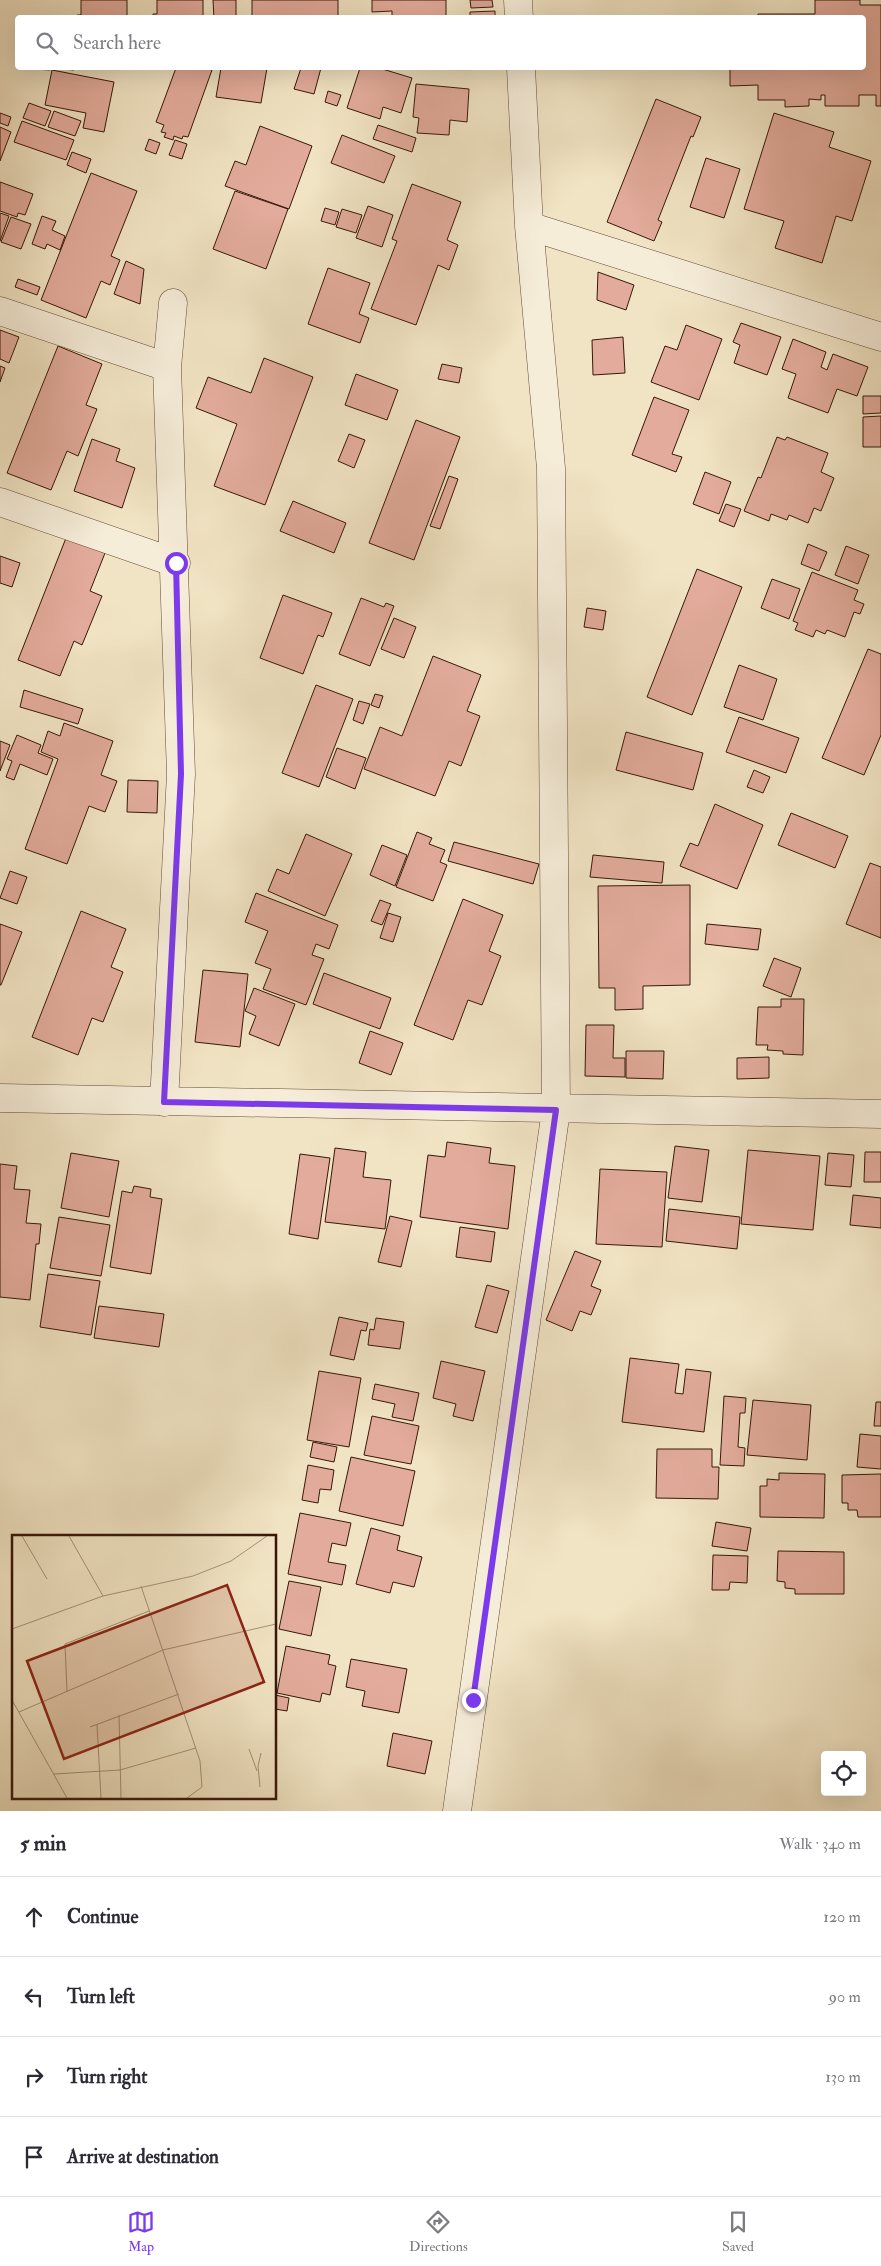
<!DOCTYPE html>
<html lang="en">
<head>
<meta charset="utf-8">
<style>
  :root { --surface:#fff; --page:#f7f7f7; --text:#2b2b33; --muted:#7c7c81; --line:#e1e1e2; --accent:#7c3aed }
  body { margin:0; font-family:"IM FELL Double Pica",serif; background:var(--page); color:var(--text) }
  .controls { position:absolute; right:15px; bottom:15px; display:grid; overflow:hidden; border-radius:5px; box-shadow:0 5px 20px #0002 }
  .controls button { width:45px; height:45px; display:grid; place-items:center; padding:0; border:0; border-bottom:1px solid var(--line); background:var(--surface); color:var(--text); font:25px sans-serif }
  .stop { position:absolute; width:15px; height:15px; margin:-11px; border:4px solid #7c3aed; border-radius:50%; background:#fff }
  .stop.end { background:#7c3aed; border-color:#fff; box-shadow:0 1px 5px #0008 }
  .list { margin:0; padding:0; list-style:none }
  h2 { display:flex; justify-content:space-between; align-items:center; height:65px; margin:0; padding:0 20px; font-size:21px }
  h2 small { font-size:16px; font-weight:400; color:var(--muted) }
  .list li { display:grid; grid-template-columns:32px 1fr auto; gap:15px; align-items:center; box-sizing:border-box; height:80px; padding:0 20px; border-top:1px solid var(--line) }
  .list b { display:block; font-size:19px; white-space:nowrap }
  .list em { font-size:16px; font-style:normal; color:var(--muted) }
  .icon { flex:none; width:28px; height:28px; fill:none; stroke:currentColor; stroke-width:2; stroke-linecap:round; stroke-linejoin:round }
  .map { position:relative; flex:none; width:881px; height:1811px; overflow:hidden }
  .search { position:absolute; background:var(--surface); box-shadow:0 5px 20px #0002; left:15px; right:15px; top:15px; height:55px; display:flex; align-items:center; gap:12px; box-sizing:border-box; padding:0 18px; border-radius:5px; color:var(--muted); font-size:19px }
  .sheet { height:385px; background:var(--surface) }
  nav { display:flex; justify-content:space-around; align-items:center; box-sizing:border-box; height:70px; border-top:1px solid var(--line); background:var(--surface); font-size:14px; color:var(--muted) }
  nav a { display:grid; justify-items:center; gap:2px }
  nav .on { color:var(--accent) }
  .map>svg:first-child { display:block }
</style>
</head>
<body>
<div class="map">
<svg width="881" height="1811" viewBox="0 0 881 1811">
  <rect width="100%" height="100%" fill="#f1e4c4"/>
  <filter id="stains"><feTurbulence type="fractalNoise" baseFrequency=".004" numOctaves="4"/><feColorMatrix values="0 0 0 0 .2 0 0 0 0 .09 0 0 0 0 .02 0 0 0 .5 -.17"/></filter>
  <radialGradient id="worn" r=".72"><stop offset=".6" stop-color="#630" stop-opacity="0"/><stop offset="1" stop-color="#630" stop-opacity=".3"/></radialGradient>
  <!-- building -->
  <path fill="#e2ab9b" stroke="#38170a" d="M81,0h46v18h-49l-1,-3h4z
    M157,0h46v18h-50v-4h4z
    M213,0h23v18h-22z
    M252,0h86v18h-86z
    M372,0h74v18l-54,-1v-6l-20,1z
    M470,0h22l1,7 -22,1z
    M815,0h45v5h21v101h-5v-11h-17v11h-34v-11h-4v5l-12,-1v7l-24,1v-7h-27v-15l-28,1v-18h134v-50h-106v-4h57z
    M495,11v7h-25v-6z
    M20,68h30v2z
    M52,68h22v2z
    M176,68h29l7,2 -24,67 -5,-1 -1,3 -8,-3 -1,4 -9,-3 2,-4 -5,-1 3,-7 -8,-3z
    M221,68h46l-6,35 -45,-6z
    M301,68h20l-7,26 -20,-5z
    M360,68h19l33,10 -11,35 -18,-6 -3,12 -33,-11z
    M52,70l62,12 -10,50 -21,-4 3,-15 -41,-8z
    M416,84l53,5 -2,33 -17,-2 -1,15 -32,-2 2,-15 -6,-1z
    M328,91l13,4 -4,11 -12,-4z
    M656,99l45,18 -8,20 -2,-1 -33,84 4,2 -8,19 -47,-19z
    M29,103l22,8 -6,15 -22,-8z
    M54,111l27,10 -6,15 -27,-9z
    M0,113l11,4 -3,9 -8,-3z
    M774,113l60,19 -5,15 42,14 -19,60 -16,-5 -14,47 -47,-15 9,-27 -40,-12z
    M22,121l52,19 -8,20 -52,-18z
    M378,125l38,13 -4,14 -39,-13z
    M260,126l52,20 -23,63 -64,-23 10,-25 11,4z
    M0,127l11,5 -11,29z
    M342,135l53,21 -11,27 -53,-20z
    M149,139l11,4 -4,11 -11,-4z
    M175,140l12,4 -5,15 -13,-4z
    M72,152l19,7 -5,14 -19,-8z
    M706,158l34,11 -16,49 -34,-11z
    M91,173l46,18 -26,65 9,4 -10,25 -9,-4 -15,37 -45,-18z
    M0,182l33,12 -8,21 -7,-2 -1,4 -17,-6z
    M412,184l49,18 -14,38 11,5 -9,25 -11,-5 -22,60 -45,-16 26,-68 -5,-2z
    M235,191l53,18 -22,60 -53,-20z
    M368,206l25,9 -11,32 -26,-9z
    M325,208l14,4 -4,13 -14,-4z
    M342,209l20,6 -6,18 -20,-6z
    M0,213l9,3 -9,25z
    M42,216l14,5 -4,9 13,6 -5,14 -13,-6 -2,5 -13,-5z
    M11,217l20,7 -10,25 -20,-7z
    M126,261l18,8 -4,35 -26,-10z
    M328,268l42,15 -11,31 10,4 -9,25 -52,-19z
    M598,272l36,13 -8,25 -29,-10z
    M18,279l22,8 -3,8 -22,-8z
    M741,323l40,14 -14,38 -33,-12 6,-18 -7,-3z
    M686,325l36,14 -23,61 -48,-18 14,-36 12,4z
    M0,330l19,7 -10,26 -9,-4z
    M623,337l2,36 -32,2 -1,-35z
    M793,339l33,13 -5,15 6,3 6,-16 35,13 -11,29 -20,-7 -9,24 -40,-15 8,-24 -14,-5z
    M58,346l44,18 -16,41 11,4 -19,47 -11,-5 -16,39 -44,-17z
    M264,358l49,19 -48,128 -51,-19 23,-62 -41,-16 12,-31 43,16z
    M442,364l20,4 -3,15 -21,-4z
    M0,366l5,2 -5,14z
    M356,374l42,16 -11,30 -42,-15z
    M863,396h18v17l-18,1z
    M654,397l35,13 -17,44 10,3 -6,15 -44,-17z
    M881,416v31h-18v-30z
    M416,420l44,17 -46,123 -45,-17z
    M349,434l16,6 -11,28 -16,-7z
    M777,437l8,3 2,-3 41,16 -7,19 13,6 -13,33 -7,-3 -6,15 -19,-8 -2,5 -16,-6 -2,7 -25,-10 14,-34 3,1z
    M92,439l28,10 -4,12 19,7 -13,40 -48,-17z
    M705,472l26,10 -12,32 -26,-10z
    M449,476l9,3 -18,50 -10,-3z
    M293,501l53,22 -12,30 -54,-22z
    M726,504l15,5 -7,18 -15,-6z
    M66,538l39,15 -15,38 12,5 -20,49 -8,-4 -14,35 -42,-16z
    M808,544l19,8 -8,19 -18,-7z
    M846,546l23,9 -11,29 -23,-9z
    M0,556l20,7 -8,24 -12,-4z
    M697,569l45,18 -50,128 -45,-18z
    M812,572l46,18 -4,10 10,4 -4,10 -6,-2 -9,25 -18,-7 -2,4 -9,-4 -3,7 -18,-7 3,-7 -5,-2z
    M772,579l28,10 -11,30 -28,-11z
    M283,595l49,18 -9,24 -5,-2 -15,39 -43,-16z
    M361,598l23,9 2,-4 8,3 -24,60 -31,-12z
    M587,608l19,3 -3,19 -19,-3z
    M394,618l22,9 -12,31 -23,-9z
    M868,649l13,5v81l-17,40 -42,-17z
    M433,656l48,19 -14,36 13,5 -19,50 -12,-5 -14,35 -71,-27 16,-42 22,9z
    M739,665l38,14 -14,41 -39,-13z
    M316,685l37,14 -34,88 -37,-14z
    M24,690l59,19 -5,15 -58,-17z
    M375,694l8,2 -4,12 -8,-3z
    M359,701l11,3 -7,20 -10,-4z
    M739,717l60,21 -13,35 -60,-21z
    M64,723l49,18 -12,34 16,6 -12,31 -16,-6 -22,58 -42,-15 33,-90 -17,-7 7,-21 12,5z
    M626,732l77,21 -10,37 -77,-20z
    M17,735l24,10 -3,8 15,6 -6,16 -27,-11 -6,16 -8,-3 6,-16 -5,-2z
    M0,741l10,4 -10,26z
    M337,748l29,10 -11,31 -29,-12z
    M754,770l16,7 -7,16 -16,-6z
    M128,780l30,1 -1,32 -30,-1z
    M715,804l48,21 -26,64 -57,-23 10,-23 8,3z
    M791,813l57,23 -13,32 -57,-23z
    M417,832l15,6 -3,6 16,6 -5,12 7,3 -14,36 -37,-14z
    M306,834l46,20 -27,62 -57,-25 9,-22 12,5z
    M454,842l85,22 -6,20 -85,-23z
    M382,845l25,10 -12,31 -25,-11z
    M593,855l71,7 -2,21 -72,-6z
    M870,863l11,4v71l-35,-14z
    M10,871l17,6 -10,27 -17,-6z
    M690,885v100l-47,1v23l-28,1v-22h-16l-1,-102z
    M256,893l82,32 -9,24 -13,-5 -4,11 12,4 -18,46 -43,-16 8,-20 -16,-6 13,-32 -23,-9z
    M463,899l40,16 -14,36 12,5 -19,49 -14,-5 -15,40 -39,-15z
    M380,900l11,4 -9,21 -11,-4z
    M81,911l45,18 -15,38 12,5 -20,50 -11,-4 -14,37 -46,-18z
    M388,913l13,4 -8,25 -13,-4z
    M0,924l22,8 -21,53h-1z
    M707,924l54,5 -3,21 -53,-6z
    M774,958l27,10 -10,29 -28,-11z
    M203,970l45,4 -8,73 -45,-5z
    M324,973l67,25 -11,31 -67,-25z
    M254,988l41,16 -16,42 -30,-12 7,-18 -11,-5z
    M781,999h23l-1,56 -20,-1v-3l-16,-1 1,-5h-12l2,-38h23z
    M586,1025h28l-1,33h12v19l-40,-1z
    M370,1031l33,12 -12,32 -32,-12z
    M626,1051h38l-1,28 -37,-1z
    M769,1057v21l-32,1v-21z
    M447,1142l44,6 -2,15 26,3 -7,63 -88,-12 8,-62 17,2z
    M675,1146l34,4 -7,52 -34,-4z
    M335,1148l31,4 -3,25 28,3 -6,49 -60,-7z
    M748,1150l72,6 -7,74 -72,-6z
    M865,1152h16v30h-17z
    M71,1153l48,8 -10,56 -48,-9z
    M828,1153l26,2 -3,32 -26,-2z
    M300,1154l30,4 -12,81 -29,-5z
    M0,1164l17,2 -3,23 16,1 -4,33 15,1 -2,20h-3l-6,56 -30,-3z
    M600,1169l67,3 -5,75 -66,-3z
    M134,1186l17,3 -1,8 12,2 -11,75 -41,-7 12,-76 10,2z
    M853,1195l28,3v30l-31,-3z
    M669,1209l71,8 -3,32 -71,-8z
    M390,1216l22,5 -11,46 -23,-5z
    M59,1217l51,8 -9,51 -51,-8z
    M460,1227l35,5 -4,30 -35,-5z
    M575,1251l26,10 -10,25 10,4 -10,25 -11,-4 -8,20 -26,-11z
    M48,1274l52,7 -9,54 -51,-8z
    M487,1285l22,6 -12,42 -22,-6z
    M99,1306l65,8 -5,33 -65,-9z
    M339,1317l29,6 -2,8 -5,-1 -7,30 -24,-5z
    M376,1318l28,4 -4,27 -32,-4 2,-16 4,1z
    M630,1358l49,6 -4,29 8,1 3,-25 25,3 -7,60 -82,-10z
    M441,1361l44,10 -12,50 -20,-5 3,-12 -23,-6z
    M319,1371l42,7 -12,69 -42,-7z
    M375,1384l44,9 -6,28 -21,-4 3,-13 -23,-5z
    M724,1396l22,2 -1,15h-5l-2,34 7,1 -1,18 -24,-1z
    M753,1400l58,5 -4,55 -60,-5z
    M876,1402h5v24h-7z
    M372,1416l47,10 -8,38 -47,-9z
    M860,1434l21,2v33l-24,-2z
    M313,1442l24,5 -3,15 -24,-5z
    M657,1449h55v18h7l-1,32 -62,-1z
    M351,1457l64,14 -12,55 -64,-15z
    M308,1465l26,5 -3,20 -11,-1 -2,14 -16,-3z
    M779,1473l46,1 -1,44 -64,-1v-31h7v-7l12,1z
    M881,1474v43h-23l-1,-7h-9v-7h-6v-28z
    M300,1513l51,10 -5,23 -14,-3 -4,19 18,3 -4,20 -54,-11z
    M716,1522l35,6 -4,23 -35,-5z
    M371,1528l29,8 -3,14 25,7 -8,30 -21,-5 -3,11 -34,-9z
    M778,1551l66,1v42h-49v-5l-10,-1v-6l-8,-1z
    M713,1555l35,1 -1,27 -17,-1 -1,8h-17z
    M289,1581l32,6 -10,49 -32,-7z
    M286,1646l44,9 -2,9 8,2 -6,29 -8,-2 -2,9 -43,-9z
    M351,1659l56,10 -8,44 -37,-7 3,-15 -19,-4z
    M275,1695l14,3 -2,13 -12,-2z
    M393,1733l39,8 -7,33 -38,-8z"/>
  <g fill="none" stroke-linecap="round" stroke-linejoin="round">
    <defs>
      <path id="minor" d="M518,0l1,18
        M529,226l352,111
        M0,311l167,56
        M0,502l176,61
        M0,1098l881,16
        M164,1102l17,-328 -14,-407 6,-64
        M457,1811l99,-701 -5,-642 -22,-242 -8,-158"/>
    </defs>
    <!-- minor casing -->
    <use href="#minor" stroke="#664a38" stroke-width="29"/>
    <!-- minor -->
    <use href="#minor" stroke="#f6edd9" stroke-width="28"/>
  </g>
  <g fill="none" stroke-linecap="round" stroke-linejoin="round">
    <!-- route -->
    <path stroke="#7c3aed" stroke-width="6" d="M176,563l5,211 -17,328 392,8 -83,590"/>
  </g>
  <!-- overview -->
  <g transform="translate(12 1535)">
    <rect width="264" height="264" fill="#f1e4c4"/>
    <path fill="none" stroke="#a7927a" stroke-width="1" d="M10,1l25,43M57,1l34,60M129,51l59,175 2,26 -15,11M0,94l91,-33 90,-20 38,-15 36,-25M55,156l-2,-47 84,-33M0,165l55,98M7,177l144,-62 113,-26M107,180l2,83M85,190l4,73M78,192l89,-33M237,214l8,22M42,239l66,-4 76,-22M248,252l-2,-21 3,-13"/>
    <path fill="#8f2418" fill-opacity="0.15" stroke="#8f2418" stroke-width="2.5" d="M215,50l37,97 -200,77 -37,-98z"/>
    <rect width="264" height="264" fill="none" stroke="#38170a" stroke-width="2.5"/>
  </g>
  <rect width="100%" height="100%" filter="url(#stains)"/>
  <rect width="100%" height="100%" fill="url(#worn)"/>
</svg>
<div class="controls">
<button><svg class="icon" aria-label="locate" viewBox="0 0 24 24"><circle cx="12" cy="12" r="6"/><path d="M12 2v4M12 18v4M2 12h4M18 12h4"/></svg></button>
</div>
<div class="stop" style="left:176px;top:563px"></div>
<div class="stop end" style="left:473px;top:1700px"></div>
<div class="search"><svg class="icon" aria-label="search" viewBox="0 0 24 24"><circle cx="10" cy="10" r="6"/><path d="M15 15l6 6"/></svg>Search here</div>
</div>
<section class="sheet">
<h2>5 min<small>Walk · 340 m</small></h2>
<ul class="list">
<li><svg class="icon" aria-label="ahead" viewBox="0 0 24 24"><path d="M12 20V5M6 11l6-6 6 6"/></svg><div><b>Continue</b></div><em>120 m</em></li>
<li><svg class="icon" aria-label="left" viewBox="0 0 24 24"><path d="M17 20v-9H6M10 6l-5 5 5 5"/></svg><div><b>Turn left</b></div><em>90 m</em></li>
<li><svg class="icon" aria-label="right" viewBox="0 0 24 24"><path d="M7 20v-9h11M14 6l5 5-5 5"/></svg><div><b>Turn right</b></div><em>130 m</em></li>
<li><svg class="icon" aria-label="arrive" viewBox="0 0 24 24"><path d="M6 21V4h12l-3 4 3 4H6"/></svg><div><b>Arrive at destination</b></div></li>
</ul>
</section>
<nav>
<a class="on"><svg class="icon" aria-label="map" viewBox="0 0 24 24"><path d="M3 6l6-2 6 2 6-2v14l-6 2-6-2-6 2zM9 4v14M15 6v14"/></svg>Map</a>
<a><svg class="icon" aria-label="directions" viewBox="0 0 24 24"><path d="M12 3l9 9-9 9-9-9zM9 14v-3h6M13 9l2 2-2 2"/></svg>Directions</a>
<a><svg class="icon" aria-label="saved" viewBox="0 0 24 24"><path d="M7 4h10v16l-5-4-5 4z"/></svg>Saved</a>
</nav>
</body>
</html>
